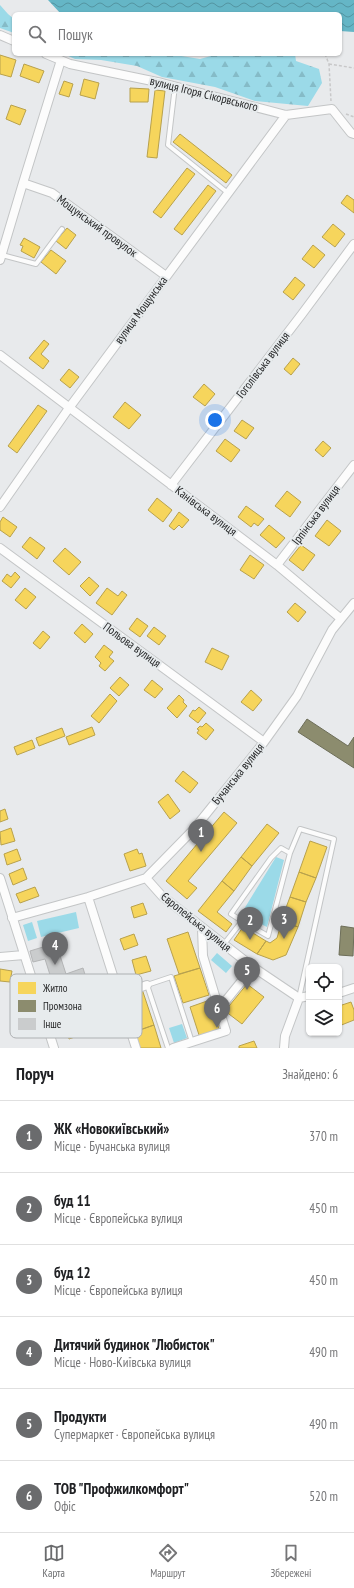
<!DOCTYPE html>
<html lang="uk">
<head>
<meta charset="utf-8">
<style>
  :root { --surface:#fff; --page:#f2f2f2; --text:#202124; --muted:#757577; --line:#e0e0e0; --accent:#6a6b6d }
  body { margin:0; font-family:"PT Sans Narrow",sans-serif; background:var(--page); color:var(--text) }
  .controls { position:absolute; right:12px; bottom:12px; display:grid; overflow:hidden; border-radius:6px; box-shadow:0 1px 3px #0004 }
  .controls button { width:36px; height:36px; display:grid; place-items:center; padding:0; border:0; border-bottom:1px solid var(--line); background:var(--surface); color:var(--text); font:20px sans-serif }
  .you { position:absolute; left:215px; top:420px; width:14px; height:14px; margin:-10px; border:3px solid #fff; border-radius:50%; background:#1a73e8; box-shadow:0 0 0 6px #1a73e833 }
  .badge { display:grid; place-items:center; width:26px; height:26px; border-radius:50%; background:var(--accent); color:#fff; font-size:13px; font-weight:700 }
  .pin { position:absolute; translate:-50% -33px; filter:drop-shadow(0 1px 2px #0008) }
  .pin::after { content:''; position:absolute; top:21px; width:14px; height:12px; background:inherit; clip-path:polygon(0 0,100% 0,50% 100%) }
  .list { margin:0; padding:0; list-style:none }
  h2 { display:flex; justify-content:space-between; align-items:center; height:52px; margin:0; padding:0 16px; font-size:17px }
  h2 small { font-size:13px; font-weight:400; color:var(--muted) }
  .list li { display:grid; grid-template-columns:26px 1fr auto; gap:12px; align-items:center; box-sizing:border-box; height:72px; padding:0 16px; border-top:1px solid var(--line) }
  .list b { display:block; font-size:15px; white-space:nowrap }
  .list p { margin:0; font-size:13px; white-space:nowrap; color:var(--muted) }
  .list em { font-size:13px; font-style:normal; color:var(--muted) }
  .icon { flex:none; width:22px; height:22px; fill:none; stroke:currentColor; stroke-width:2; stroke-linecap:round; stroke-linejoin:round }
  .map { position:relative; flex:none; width:354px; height:1048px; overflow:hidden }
  .search { position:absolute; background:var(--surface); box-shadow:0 1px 3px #0004; left:12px; right:12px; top:12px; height:44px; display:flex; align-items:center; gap:10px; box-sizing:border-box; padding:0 14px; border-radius:6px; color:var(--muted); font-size:15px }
  .sheet { height:484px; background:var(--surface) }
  nav { display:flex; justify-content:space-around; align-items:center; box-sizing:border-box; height:56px; border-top:1px solid var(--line); background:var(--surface); font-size:11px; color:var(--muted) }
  nav a { display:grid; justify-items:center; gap:2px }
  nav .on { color:var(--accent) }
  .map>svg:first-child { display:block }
</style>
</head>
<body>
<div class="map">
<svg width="354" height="1048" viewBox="0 0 354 1048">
  <defs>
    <pattern id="forest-firs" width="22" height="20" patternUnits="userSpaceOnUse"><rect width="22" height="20" fill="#9bdae8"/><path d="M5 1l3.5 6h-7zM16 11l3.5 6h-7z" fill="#85bbc7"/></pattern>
    <pattern id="water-waves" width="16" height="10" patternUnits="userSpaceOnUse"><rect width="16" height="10" fill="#65b6c6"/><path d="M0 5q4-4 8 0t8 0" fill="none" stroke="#5394a1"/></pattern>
  </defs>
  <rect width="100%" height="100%" fill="#e8eaec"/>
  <!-- forest -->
  <path fill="url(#forest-firs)" d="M0,5l8,9 6,5v14l-14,-5z
    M64,54h105l31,5 18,-5h77l1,7 23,8 3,14 -14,23 -53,-5 -40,-14 -53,-10 -25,-11 -36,-6 -26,-1z"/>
  <!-- park -->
  <path fill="#9bdae8" d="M276,857l8,3 -17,67 -26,-13z
    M76,912l3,16 -38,9 -4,-16z
    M32,922l5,16 -9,3 -5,-16z
    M217,953l15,13 -6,7 -15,-13z
    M182,1024l5,14 -13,5 -5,-15z"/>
  <!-- water -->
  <path fill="url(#water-waves)" d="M48,0h306v32l-14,-1v-17h-279z"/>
  <!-- homes -->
  <path fill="#f6d55c" stroke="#b8a14c" d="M0,55l16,5 -5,17 -11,-3z
    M24,64l20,7 -5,12 -19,-7z
    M84,79l15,4 -4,16 -15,-4z
    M64,81l9,3 -4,13 -10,-3z
    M130,88l19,1 -1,13h-18z
    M155,90l10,1 -8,67 -10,-1z
    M11,105l15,5 -6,15 -14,-6z
    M180,134l52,41 -6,8 -53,-41z
    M187,168l8,6 -34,44 -8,-6z
    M208,185l8,6 -34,44 -8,-6z
    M347,195l7,5v13l-13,-10z
    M333,224l12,10 -10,13 -13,-10z
    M67,228l9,7 -10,14 -10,-8z
    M24,238l16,9 -6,11 -13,-7 2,-5 -3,-1z
    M313,245l12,10 -11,13 -12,-9z
    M51,250l15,11 -10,13 -15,-12z
    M295,277l10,8 -12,15 -10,-8z
    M44,340l5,4 -8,10 8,7 -6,8 -14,-11z
    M293,358l7,6 -9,11 -7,-6z
    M69,369l10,8 -9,11 -10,-8z
    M204,384l11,10 -10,12 -12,-9z
    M125,402l16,13 -12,14 -16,-12z
    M38,405l9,6 -30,42 -9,-7z
    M242,420l12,8 -8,11 -12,-8z
    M225,439l15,11 -9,12 -15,-11z
    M323,441l8,7 -8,9 -8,-7z
    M287,491l14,11 -11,15 -15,-11z
    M157,498l15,12 -9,12 -15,-12z
    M246,506l18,13 -6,7 -4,-3 -3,4 -13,-10z
    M179,512l10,8 -7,8 -3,-3 -5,5 -5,-4z
    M3,517l14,10 -7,10 -10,-7v-8z
    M327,520l14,11 -12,15 -14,-10z
    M269,525l16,13 -9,10 -16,-13z
    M30,537l15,11 -8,11 -15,-12z
    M301,545l14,10 -12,16 -14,-11z
    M65,548l16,14 -12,13 -16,-14z
    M250,555l14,10 -10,14 -14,-9z
    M15,572l5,5 -9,11 -9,-7 5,-7 4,3z
    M89,577l10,9 -9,10 -10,-10z
    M25,588l11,9 -10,12 -11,-9z
    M107,588l11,8 4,-5 5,4 -15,20 -16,-12z
    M295,603l11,9 -8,10 -11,-10z
    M137,618l11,8 -8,11 -11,-8z
    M82,624l11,10 -8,9 -11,-10z
    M154,627l12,9 -7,9 -12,-9z
    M43,631l7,6 -10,12 -7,-6z
    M104,645l9,7 -4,5 5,4 -9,10 -6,-5 2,-3 -6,-6z
    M212,648l17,8 -7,14 -17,-8z
    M120,677l9,8 -10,11 -9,-8z
    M152,680l11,9 -8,9 -11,-8z
    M251,690l11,10 -9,11 -12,-9z
    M110,694l7,7 -18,22 -8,-7z
    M179,695l5,5 -1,2 4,4 -10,12 -10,-10z
    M199,707l7,6 -8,10 -9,-7 4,-6 2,1z
    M206,723l8,7 -8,10 -9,-7 2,-3 -2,-1 3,-3 2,1z
    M92,727l3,8 -26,10 -3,-8z
    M62,728l3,8 -26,10 -3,-8z
    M32,740l3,8 -18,7 -3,-8z
    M183,771l15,12 -8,10 -15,-12z
    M168,794l12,17 -10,8 -12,-17z
    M5,809l3,10 -8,3v-11z
    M224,812l13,11 -49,58 9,7 -10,11 -21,-18z
    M267,824l12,9 -27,33 -11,-9z
    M11,828l4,13 -14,4 -1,-13z
    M310,841l17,6 -11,31 -17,-6z
    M17,849l4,11 -14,5 -3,-11z
    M137,849l2,5 3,-1 4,13 -16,5 -6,-17z
    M241,857l11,9 -18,25 -12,-10z
    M23,868l4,11 -14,6 -4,-11z
    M299,872l17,6 -10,24 -16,-5z
    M222,881l12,10 -17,21 15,12 -6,8 -28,-21z
    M35,887l4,9 -19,7 -4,-9z
    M290,897l16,5 -8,25 -17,-6z
    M143,903l4,11 -13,4 -3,-11z
    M282,921l16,6 -12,28 -13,5 -16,-6 9,-13 4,2 7,-5z
    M243,927l23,14 -9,13 -23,-14z
    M188,932l12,36 -21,6 -12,-35z
    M134,934l4,11 -14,5 -4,-11z
    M146,956l5,15 -15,4 -4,-15z
    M200,968l9,27 -26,8 -9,-27z
    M0,969l12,2 -2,11 -10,-1z
    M247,984l17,13 -22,27 -17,-13z
    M142,989l12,36 -20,7 -11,-36z
    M210,1000l10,32 -20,6 -10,-31z
    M351,1002l3,8v10l-15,6v-20z
    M74,1005l10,29 -15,5 -9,-30z
    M154,1025l7,23h-21l-6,-16z
    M254,1041l3,7h-18v-2z"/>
  <!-- industry -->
  <path fill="#8c8c6e" stroke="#6d6e59" d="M307,719l41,27 6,-9v31l-56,-36z
    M341,926l13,2 -1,28 -14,-1z"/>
  <!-- building -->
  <path fill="#cacccd" stroke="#b4b5b6" d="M56,943l10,31 17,-6 3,10 -39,13 -3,-11 7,-2 -6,-19 -12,3 -3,-11z"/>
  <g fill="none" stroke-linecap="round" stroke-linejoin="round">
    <defs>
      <path id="service" d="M175,86l-7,59 60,48
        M2,255l34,9 26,-35
        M242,921l26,15 22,-83 10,-24 34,10 -35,159
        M224,944l18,-23 -11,-7 40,-56 10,-10 9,5
        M168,1048l-21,-63 24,-8 21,65"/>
      <path id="minor" d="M0,35l14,6
        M46,54l24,10 92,19 124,32 46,-6 19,24 3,1
        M23,183l38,-123
        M0,260l23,-77 29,10 114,83
        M0,355l277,210 63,53
        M171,485l131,-171 52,-70
        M0,507l69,-99 217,-293
        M0,548l264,194
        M277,565l77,-100
        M0,878l54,170
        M146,878l16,18 91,71 46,31 10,-2
        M88,897l48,151
        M12,918l76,-21 58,-19 48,-49 70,-87 33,-46 35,-66 22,-27
        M202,928l1,28 16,53 34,-42
        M0,957l24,-2
        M339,993l15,-5
        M119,995l28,-10
        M173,1048l53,-17 -7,-22
        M284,1048l1,-12 14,-38"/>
    </defs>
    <!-- service casing -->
    <use href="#service" stroke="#c3c5c6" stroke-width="6"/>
    <!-- minor casing -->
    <use href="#minor" stroke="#c3c5c6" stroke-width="10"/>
    <!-- path -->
    <path stroke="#c8c8c9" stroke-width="1.5" stroke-dasharray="3 2" stroke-linecap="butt" d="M325,54l4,10 2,37
      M329,64l25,4
      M346,114l8,3"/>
    <!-- service -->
    <use href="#service" stroke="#fcfcfc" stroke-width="4"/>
    <!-- minor -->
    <use href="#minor" stroke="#fcfcfc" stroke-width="8"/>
  </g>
  <g text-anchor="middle" stroke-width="4" stroke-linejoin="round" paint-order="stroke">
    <!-- street labels -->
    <g font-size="12" fill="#262728" stroke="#e7ebed">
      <text transform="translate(204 94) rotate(14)" y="4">вулиця Ігоря Сікорвського</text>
      <text transform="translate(97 226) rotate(36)" y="4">Мощунський провулок</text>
      <text transform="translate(141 310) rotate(-54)" y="4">вулиця Мощунська</text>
      <text transform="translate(263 365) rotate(-53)" y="4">Гоголівська вулиця</text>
      <text transform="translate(206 511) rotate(37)" y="4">Канівська вулиця</text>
      <text transform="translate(316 515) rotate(-53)" y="4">Ірпінська вулиця</text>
      <text transform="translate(132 645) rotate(36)" y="4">Польова вулиця</text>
      <text transform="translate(238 774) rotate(-51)" y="4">Бучанська вулиця</text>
      <text transform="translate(196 922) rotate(39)" y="4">Європейська вулиця</text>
    </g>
  </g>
  <!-- legend -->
  <rect x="10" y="974" width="132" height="64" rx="6" fill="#e7ebed" stroke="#adb0b2" stroke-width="1"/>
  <rect x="18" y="982" width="18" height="12" fill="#f6d55c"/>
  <rect x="18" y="1000" width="18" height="12" fill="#8c8c6e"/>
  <rect x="18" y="1018" width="18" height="12" fill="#cacccd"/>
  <g font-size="11" fill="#262728">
    <text x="43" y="992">Житло</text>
    <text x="43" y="1010">Промзона</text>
    <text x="43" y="1028">Інше</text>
  </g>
</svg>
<div class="controls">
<button><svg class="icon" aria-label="locate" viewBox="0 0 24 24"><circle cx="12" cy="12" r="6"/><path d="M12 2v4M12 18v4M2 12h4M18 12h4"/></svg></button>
<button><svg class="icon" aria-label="layers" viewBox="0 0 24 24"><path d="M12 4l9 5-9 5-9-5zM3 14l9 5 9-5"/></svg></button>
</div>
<div class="you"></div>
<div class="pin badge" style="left:201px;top:852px">1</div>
<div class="pin badge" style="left:250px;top:940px">2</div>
<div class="pin badge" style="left:284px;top:939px">3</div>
<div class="pin badge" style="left:55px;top:965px">4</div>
<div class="pin badge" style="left:247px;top:990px">5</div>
<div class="pin badge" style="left:217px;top:1028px">6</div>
<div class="search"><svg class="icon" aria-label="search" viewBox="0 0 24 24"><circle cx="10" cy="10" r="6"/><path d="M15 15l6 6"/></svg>Пошук</div>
</div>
<section class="sheet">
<h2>Поруч<small>Знайдено: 6</small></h2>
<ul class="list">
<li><span class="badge">1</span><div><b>ЖК «Новокиївський»</b><p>Місце · Бучанська вулиця</p></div><em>370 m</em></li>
<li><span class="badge">2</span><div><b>буд 11</b><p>Місце · Європейська вулиця</p></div><em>450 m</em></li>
<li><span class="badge">3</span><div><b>буд 12</b><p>Місце · Європейська вулиця</p></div><em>450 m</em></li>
<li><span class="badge">4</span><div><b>Дитячий будинок &quot;Любисток&quot;</b><p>Місце · Ново-Київська вулиця</p></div><em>490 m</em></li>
<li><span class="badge">5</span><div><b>Продукти</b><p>Супермаркет · Європейська вулиця</p></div><em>490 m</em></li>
<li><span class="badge">6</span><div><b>ТОВ &quot;Профжилкомфорт&quot;</b><p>Офіс</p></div><em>520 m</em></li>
</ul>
</section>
<nav>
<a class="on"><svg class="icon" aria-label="map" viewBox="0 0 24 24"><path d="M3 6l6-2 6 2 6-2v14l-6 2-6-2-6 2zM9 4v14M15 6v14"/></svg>Карта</a>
<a><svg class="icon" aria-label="directions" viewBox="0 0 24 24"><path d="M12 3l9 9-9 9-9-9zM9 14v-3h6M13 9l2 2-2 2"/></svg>Маршрут</a>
<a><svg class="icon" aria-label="saved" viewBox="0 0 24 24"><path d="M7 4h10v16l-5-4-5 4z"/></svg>Збережені</a>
</nav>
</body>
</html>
